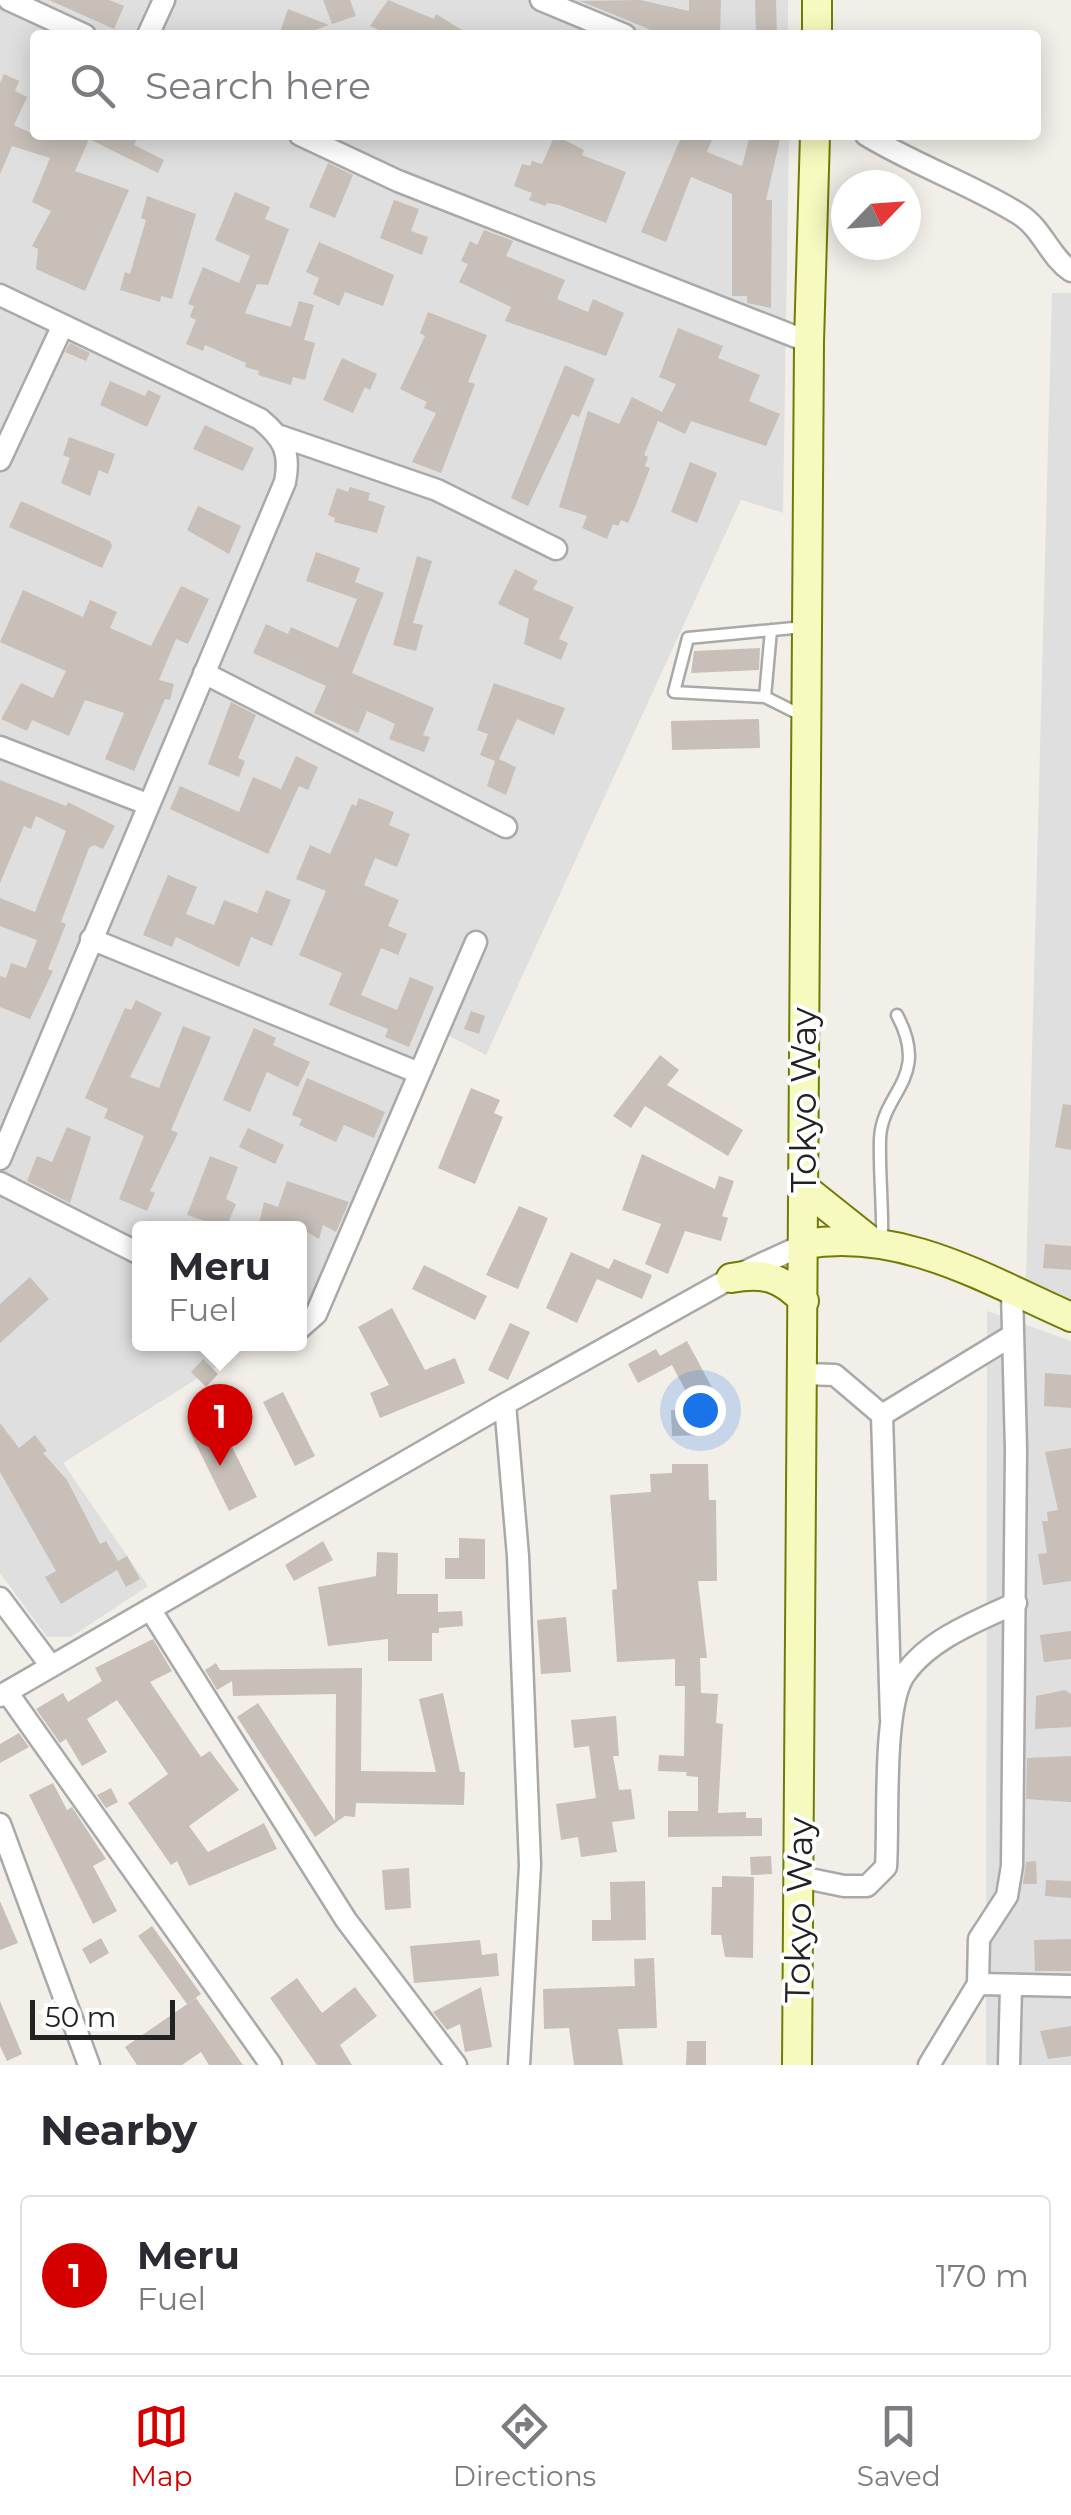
<!DOCTYPE html>
<html lang="en">
<head>
<meta charset="utf-8">
<style>
  :root { --surface:#fff; --page:#f2f2f3; --text:#2b2b33; --muted:#7c7c81; --line:#e1e1e2; --accent:#d40000 }
  body { margin:0; font-family:Montserrat,sans-serif; background:var(--page); color:var(--text) }
  .compass { position:absolute; left:831px; top:170px; width:90px; height:90px; border-radius:50%; background:var(--surface); box-shadow:0 5px 25px #0003; rotate:65deg }
  .scale { position:absolute; left:30px; bottom:25px; width:145px; box-sizing:border-box; padding-left:10px; border:5px solid #222; border-top:0; font-size:28px; line-height:35px; white-space:nowrap; color:#222; -webkit-text-stroke:8px #fff; paint-order:stroke }
  .you { position:absolute; left:700px; top:1410px; width:35px; height:35px; margin:-25px; border:8px solid #fff; border-radius:50%; background:#1a73e8; box-shadow:0 0 0 15px #1a73e833 }
  .badge { display:grid; place-items:center; width:65px; height:65px; border-radius:50%; background:var(--accent); color:#fff; font-size:32px; font-weight:700 }
  .pin { position:absolute; translate:-50% -82px; filter:drop-shadow(0 2px 5px #0008) }
  .pin::after { content:''; position:absolute; top:52px; width:35px; height:30px; background:inherit; clip-path:polygon(0 0,100% 0,50% 100%) }
  .popup { position:absolute; left:132px; top:1221px; width:175px; height:130px; box-sizing:border-box; display:grid; place-content:center; border-radius:10px; background:var(--surface); filter:drop-shadow(0 2px 8px #0005); font-size:32px; white-space:nowrap; color:var(--muted) }
  .popup b { font-size:38px; color:var(--text) }
  .popup::after { content:''; position:absolute; left:50%; top:100%; margin-left:-20px; border:20px solid transparent; border-top-color:var(--surface) }
  .list { margin:0; padding:0; list-style:none }
  h2 { display:flex; justify-content:space-between; align-items:center; height:130px; margin:0; padding:0 40px; font-size:42px }
  h2 small { font-size:32px; font-weight:400; color:var(--muted) }
  .list li { display:grid; grid-template-columns:65px 1fr auto; gap:30px; align-items:center; box-sizing:border-box; height:160px; margin:0 20px 20px; padding:0 20px; border:2px solid var(--line); border-radius:10px }
  .list b { display:block; font-size:38px; white-space:nowrap }
  .list p { margin:0; font-size:32px; white-space:nowrap; color:var(--muted) }
  .list em { font-size:32px; font-style:normal; color:var(--muted) }
  .icon { flex:none; width:55px; height:55px; fill:none; stroke:currentColor; stroke-width:2; stroke-linecap:round; stroke-linejoin:round }
  .map { position:relative; flex:none; width:1071px; height:2065px; overflow:hidden }
  .search { position:absolute; background:var(--surface); box-shadow:0 5px 25px #0003; left:30px; right:30px; top:30px; height:110px; display:flex; align-items:center; gap:25px; box-sizing:border-box; padding:0 35px; border-radius:10px; color:var(--muted); font-size:38px }
  .sheet { height:310px; background:var(--surface) }
  nav { display:flex; justify-content:space-around; align-items:center; box-sizing:border-box; height:140px; border-top:2px solid var(--line); background:var(--surface); font-size:28px; color:var(--muted) }
  nav a { display:grid; justify-items:center; gap:5px }
  nav .on { color:var(--accent) }
  .map>svg:first-child { display:block }
</style>
</head>
<body>
<div class="map">
<svg width="1071" height="2065" viewBox="0 0 1071 2065">
  <rect width="100%" height="100%" fill="#f2efe9"/>
  <!-- residential -->
  <path fill="#e0dfdf" d="M0,0h788v35h-753v100h754l-6,378 -42,-13 -255,555 -54,-28 -59,122 -66,160 -7,4v-85h-160v116h112l-189,119 85,123 -77,51h-24l-47,-64z
    M1052,293h19v1006l-45,-18z
    M987,1311l84,30v724h-85z"/>
  <!-- building -->
  <path fill="#c7bfb8" d="M49,0h60l15,6 -10,23z
    M323,0h27l6,16 -24,8z
    M388,0l46,19 2,-5 34,21h-79l-21,-9z
    M640,0l49,11v-11h32l-1,35h-72l1,-6 -69,-28z
    M755,0h21l1,35h-21z
    M288,9l41,16 -28,10h-22z
    M4,74l15,7 -4,10 12,6 -13,28 21,10h104l-5,10 30,15 -6,13 -69,-34 -14,32 54,19 -44,101 -49,-22 2,-20 -6,-3 19,-35 -19,-9 18,-44 -38,-12 -12,28v-91z
    M555,135l29,15 -2,5 44,17 -20,51 -47,-18 -12,-2 -2,3 -16,-6 3,-7 -18,-7 8,-22 8,2 2,-5 10,3z
    M682,135h32l-7,17 35,14 8,-31h31l-15,65h6l-1,108 -24,-5v-7h-15v-102l-41,-17 -25,65 -25,-10z
    M328,163l25,12 -18,43 -26,-11z
    M235,192l35,15 -5,12 24,10 -21,56 -11,-1 -12,29 46,14 8,-26 15,4 -10,35 11,3 -10,37 -12,-3 -2,8 -33,-10 1,-4 -14,-4 1,-4 -41,-18 -2,6 -17,-7 10,-24 -6,-3 4,-11 -6,-2 15,-37 36,16 11,-27 -35,-16z
    M147,196l49,18 -24,85 -11,-3 -1,6 -40,-12 5,-18 5,2 16,-54 -5,-2z
    M394,200l25,9 -8,22 17,6 -6,18 -42,-17z
    M484,230l29,11 -7,15 59,24 -8,19 31,13 5,-13 31,14 -18,43 -101,-35 6,-14 -52,-25 9,-18 -7,-3 9,-20 7,4z
    M319,242l75,33 -11,31 -38,-14 -6,14 -26,-12 6,-16 -13,-6z
    M428,312l59,23 -19,47 7,2 -34,89 -29,-11 24,-49 -12,-5 3,-6 -27,-13 25,-53 -5,-3z
    M678,328l45,18 -5,12 42,17 -11,26 31,13 -14,32 -75,-25 -6,13 -27,-13 -14,34 4,2 -3,9 5,2 -15,39 -7,16 -7,-3 -3,6 -5,-2 -6,15 -25,-11 5,-12 -28,-9 29,-96 31,13 13,-27 30,15 14,-28 -17,-7z
    M70,343l20,10 -4,8 -21,-9z
    M342,358l35,16 -7,16 -5,-3 -12,26 -30,-13z
    M565,365l30,14 -16,38 -7,-3 -44,92 -17,-8z
    M110,381l35,15 3,-6 13,6 -14,31 -47,-22z
    M205,425l49,23 -11,23 -50,-22z
    M69,437l46,17 -7,20 -9,-4 -9,26 -29,-13 9,-25 -7,-3z
    M690,462l27,11 -20,50 -26,-11z
    M350,487l20,6 -2,7 17,6 -8,27 -43,-11 1,-4 -7,-3 9,-27 11,4z
    M21,501l89,40 2,5 -10,22 -93,-41z
    M198,506l43,20 -12,28 -42,-24z
    M316,552l44,16 -5,14 29,11 -32,80 82,35 -11,27 7,2 -6,15 -35,-13 6,-15 -28,-13 -9,22 -44,-20 12,-27 -73,-33 13,-29 22,10 3,-7 47,21 19,-49 -51,-18z
    M417,556l15,5 -19,62 10,2 -7,26 -23,-6z
    M515,569l23,12 -5,8 41,18 -15,32 9,4 -7,17 -37,-16 5,-25 -31,-15z
    M181,586l28,13 -21,45 -12,-5 -17,41 15,4 -4,16 -5,-1 -31,72 -29,-12 19,-46 -39,-13 -16,36 -37,-16 -5,11 -26,-12 20,-36 32,15 13,-27 -66,-29 23,-52 60,27 7,-17 27,12 -7,16 41,18z
    M760,648l-1,22 -68,3 3,-22z
    M494,683l71,25 -11,27 -37,-16 -18,40 17,8 -10,28 -19,-9 8,-25 -15,-6 8,-21 -11,-4z
    M231,702l25,13 -18,43 7,3 -6,16 -31,-13z
    M759,719l1,29 -88,2 -1,-29z
    M296,756l22,11 -10,23 -9,-4 -31,68 -98,-45 10,-23 59,26 14,-35 28,12z
    M0,780l66,26 2,-4 47,24 -12,23 -9,-4 -5,3 -28,74 5,2 -18,45 5,2 -23,48 -30,-12v-31l6,2 5,-15 15,5 11,-28 -37,-14v-28l35,14 31,-81 -30,-15 -5,13 -7,-3 -24,57z
    M359,798l35,14 -5,13 21,9 -13,33 -22,-9 -11,27 35,15 -11,26 19,8 -9,21 -17,-7 -20,47 36,15 13,-33 24,10 -25,60 -24,-10 3,-8 -59,-24 13,-32 -43,-18 27,-64 -30,-12 14,-34 20,9 22,-50 4,2z
    M168,875l29,12 -11,27 28,11 10,-25 33,13 9,-23 25,10 -19,46 -21,-9 -12,30 -63,-30 -4,10 -29,-12z
    M136,1000l26,13 -32,64 29,11 24,-62 28,11 -40,93 7,3 -28,58 5,2 -8,18 -28,-12 25,-63 -40,-18 4,-9 -23,-11 40,-90 6,2z
    M471,1011l14,5 -6,18 -15,-5z
    M254,1028l22,10 -3,7 37,17 -12,25 -31,-15 -17,40 -27,-12z
    M660,1055l19,15 -12,15 76,45 -15,26 -83,-50 -14,22 -18,-12z
    M307,1078l78,34 -11,26 -30,-13 -8,17 -37,-17 3,-6 -10,-4z
    M471,1088l29,12 -6,13 9,4 -28,67 -37,-16z
    M1063,1104l8,1v45l-16,-3z
    M67,1127l24,10 -21,66 -43,-22 10,-25 15,6z
    M248,1128l36,17 -9,19 -36,-17z
    M642,1154l73,35 4,-13 15,5 -12,35 6,2 -7,23 -36,-10 -17,43 -23,-10 16,-40 -39,-14z
    M210,1156l28,11 -12,32 10,5 -10,24 -39,-13z
    M287,1181l62,21 -13,30 -13,-7 -4,14 -19,-11h-42l6,-26 14,5z
    M519,1206l29,12 -30,71 -32,-14z
    M1045,1244l26,2v24l-28,-2z
    M571,1252l38,17 5,-10 38,16 -10,24 -45,-20 -20,44 -31,-15z
    M424,1265l63,31 -12,24 -63,-31z
    M30,1277l19,22 -49,44v-39z
    M392,1308l33,62 30,-12 10,25 -85,35 -10,-25 19,-8 -31,-58z
    M510,1323l20,9 -22,48 -20,-10z
    M687,1341l28,52 -13,3v39l-30,1 -1,-26h25l-24,-45 -34,18 -10,-19 28,-15 4,7z
    M203,1359l15,15 -12,13 -15,-15z
    M1045,1373l26,2v33l-27,-2z
    M283,1392l32,64 -20,10 -32,-64z
    M217,1417l40,80 -28,14 -40,-81z
    M0,1423l19,25 16,-13 12,16 -4,2 24,27 33,64 6,-3 12,20 9,-5 13,23 -14,8 -9,-17 -56,34 -16,-27 11,-6 -56,-99z
    M1071,1448v133l-28,4 -5,-31 9,-1 -5,-32h6l-1,-9 11,-2 -13,-58z
    M672,1464h36l1,36h7l1,81h-19l9,77h-7l1,35 17,1 -2,29 7,1 -5,89 28,-1v6h16v18l-94,1v-26h30v-34l-12,-1 1,-4 -29,-1 1,-16 25,1 1,-70h-10v-27l-58,3 -5,-72 5,-1 -7,-94 41,-3 -1,-18 22,-1z
    M459,1538l26,1v40h-40v-21h14z
    M323,1541l10,19 -39,21 -9,-16z
    M377,1552l21,1 -1,41h41v18l24,-1 1,15 -24,2v5h-7v28h-44v-22l-60,7 -10,-59 58,-11z
    M566,1617l5,55 -30,2 -4,-54z
    M1071,1631v28l-27,3 -4,-27z
    M153,1639l19,32 -22,11 51,75 9,-6 29,39 -50,36 19,26 56,-29 13,26 -88,37 -12,-25 -6,4 -43,-62 40,-29 -51,-74 -30,19 20,33 -25,14 -16,-27 -6,4 -24,-34 27,-16 5,9 34,-21 -7,-13z
    M216,1663l4,7 142,-2 -1,103 75,1 -17,-73 24,-6 17,79h5l-1,33 -108,-2 -1,14 -10,-1 -30,21 -78,-120 21,-14 77,118 1,-127 -103,2 -1,-15 -15,9 -12,-20z
    M1065,1690l6,4v33l-36,2 1,-33z
    M616,1716l3,40h-6l6,34 12,-1 4,30 -23,3 5,30 -36,5 -3,-20 -17,3 -5,-36 40,-6 -7,-52 -15,2 -3,-28z
    M19,1733l10,14 -29,16v-19z
    M1071,1756v46l-45,-3 1,-41z
    M53,1783l14,27 5,-3 34,52 -13,7 24,45 -24,13 -64,-129z
    M111,1788l7,14 -12,6 -9,-13z
    M771,1856l1,18 -21,1 -1,-18z
    M1036,1861l1,23h-14l3,-22z
    M409,1868l2,40 -26,2 -3,-40z
    M722,1876l32,1 -1,81 -28,-1 -4,-22h-10l1,-48h10z
    M1046,1880l25,1v17l-26,-2z
    M645,1881l1,59 -54,1v-21h19l-1,-38z
    M0,1901l18,42 -18,7z
    M152,1926l49,68 -14,10 -49,-68z
    M101,1938l8,15 -19,11 -8,-15z
    M1071,1939v32h-36l-1,-31z
    M480,1940l2,15 15,-2 2,23 -85,7 -4,-37z
    M654,1958l3,70 -39,1 5,36h-49l-5,-37 -25,1 -1,-40 92,-3 -1,-27z
    M297,1978l25,35 33,-26 22,29 -37,29 12,20h-35l-47,-67z
    M481,1987l11,60 -27,5 -5,-28 -13,6 -14,-18z
    M196,1998l47,67h-34l-8,-13 -19,13h-45l-12,-18z
    M0,2001l22,53 -15,7 -7,-15z
    M1071,2026v30l-23,3 -8,-28z
    M687,2041h19v24h-20z"/>
  <g fill="none" stroke-linecap="round" stroke-linejoin="round">
    <defs>
      <path id="lane" d="M765,697l6,-67
        M801,715l-36,-18 -91,-5 14,-54 116,-11
        M882,1241c1,-34 -3,-68 -2,-102 2,-48 51,-60 17,-124"/>
      <path id="street" d="M9,0l76,35
        M541,0l84,35
        M148,35l16,-35
        M300,135l98,46 411,161
        M866,135c49,30 107,50 153,79 24,15 30,42 52,57
        M0,295l260,124c23,19 31,33 25,63l-285,677
        M280,436l157,54 119,59
        M0,460l63,-135
        M204,673l302,154
        M0,747l147,57
        M91,939l328,134
        M0,1183l140,71
        M300,1328l16,-14 160,-372
        M804,1374l31,1 47,40
        M505,1404l13,152 12,309 -11,200
        M0,1598l51,68
        M150,1609l196,311 110,145
        M7,1692l264,373
        M0,1696l505,-292 226,-126 74,-34
        M891,1719l-9,-304 131,-80
        M0,1824l89,241
        M800,1877l44,9h23l19,-19c3,-44 -4,-161 19,-193 24,-35 74,-54 111,-71
        M978,1984l93,2
        M929,2065l49,-81 1,-45 28,-43 5,-30 4,-416 -4,-159
        M1009,2065l2,-78"/>
      <path id="secondary" d="M817,35v-35
        M804,1188l64,51
        M805,1244c97,-16 180,35 266,73
        M731,1278c33,-6 50,-1 73,23
        M797,2065l12,-1723 6,-207"/>
    </defs>
    <!-- lane casing -->
    <use href="#lane" stroke="#a9a9a9" stroke-width="15"/>
    <!-- street casing -->
    <use href="#street" stroke="#a9a9a9" stroke-width="25"/>
    <!-- secondary casing -->
    <use href="#secondary" stroke="#707d05" stroke-width="32"/>
    <!-- lane -->
    <use href="#lane" stroke="#fff" stroke-width="10"/>
    <!-- street -->
    <use href="#street" stroke="#fff" stroke-width="20"/>
    <!-- secondary -->
    <use href="#secondary" stroke="#f7fabf" stroke-width="28"/>
  </g>
  <g text-anchor="middle" stroke-width="8" stroke-linejoin="round" paint-order="stroke">
    <!-- street labels -->
    <g font-size="35" fill="#222" stroke="#fff">
      <text transform="translate(804 1100) rotate(-90)" y="12">Tokyo Way</text>
      <text transform="translate(799 1910) rotate(-89)" y="12">Tokyo Way</text>
    </g>
  </g>
</svg>
<svg class="compass" viewBox="-18 -18 36 36"><path d="M0-13l5 13h-10z" fill="#e53935"/><path d="M0 13l5-13h-10z" fill="#7c7c81"/></svg>
<div class="scale">50 m</div>
<div class="you"></div>
<div class="pin badge" style="left:220px;top:1466px">1</div>
<div class="popup"><b>Meru</b>Fuel</div>
<div class="search"><svg class="icon" aria-label="search" viewBox="0 0 24 24"><circle cx="10" cy="10" r="6"/><path d="M15 15l6 6"/></svg>Search here</div>
</div>
<section class="sheet">
<h2>Nearby<small></small></h2>
<ul class="list">
<li><span class="badge">1</span><div><b>Meru</b><p>Fuel</p></div><em>170 m</em></li>
</ul>
</section>
<nav>
<a class="on"><svg class="icon" aria-label="map" viewBox="0 0 24 24"><path d="M3 6l6-2 6 2 6-2v14l-6 2-6-2-6 2zM9 4v14M15 6v14"/></svg>Map</a>
<a><svg class="icon" aria-label="directions" viewBox="0 0 24 24"><path d="M12 3l9 9-9 9-9-9zM9 14v-3h6M13 9l2 2-2 2"/></svg>Directions</a>
<a><svg class="icon" aria-label="saved" viewBox="0 0 24 24"><path d="M7 4h10v16l-5-4-5 4z"/></svg>Saved</a>
</nav>
</body>
</html>
